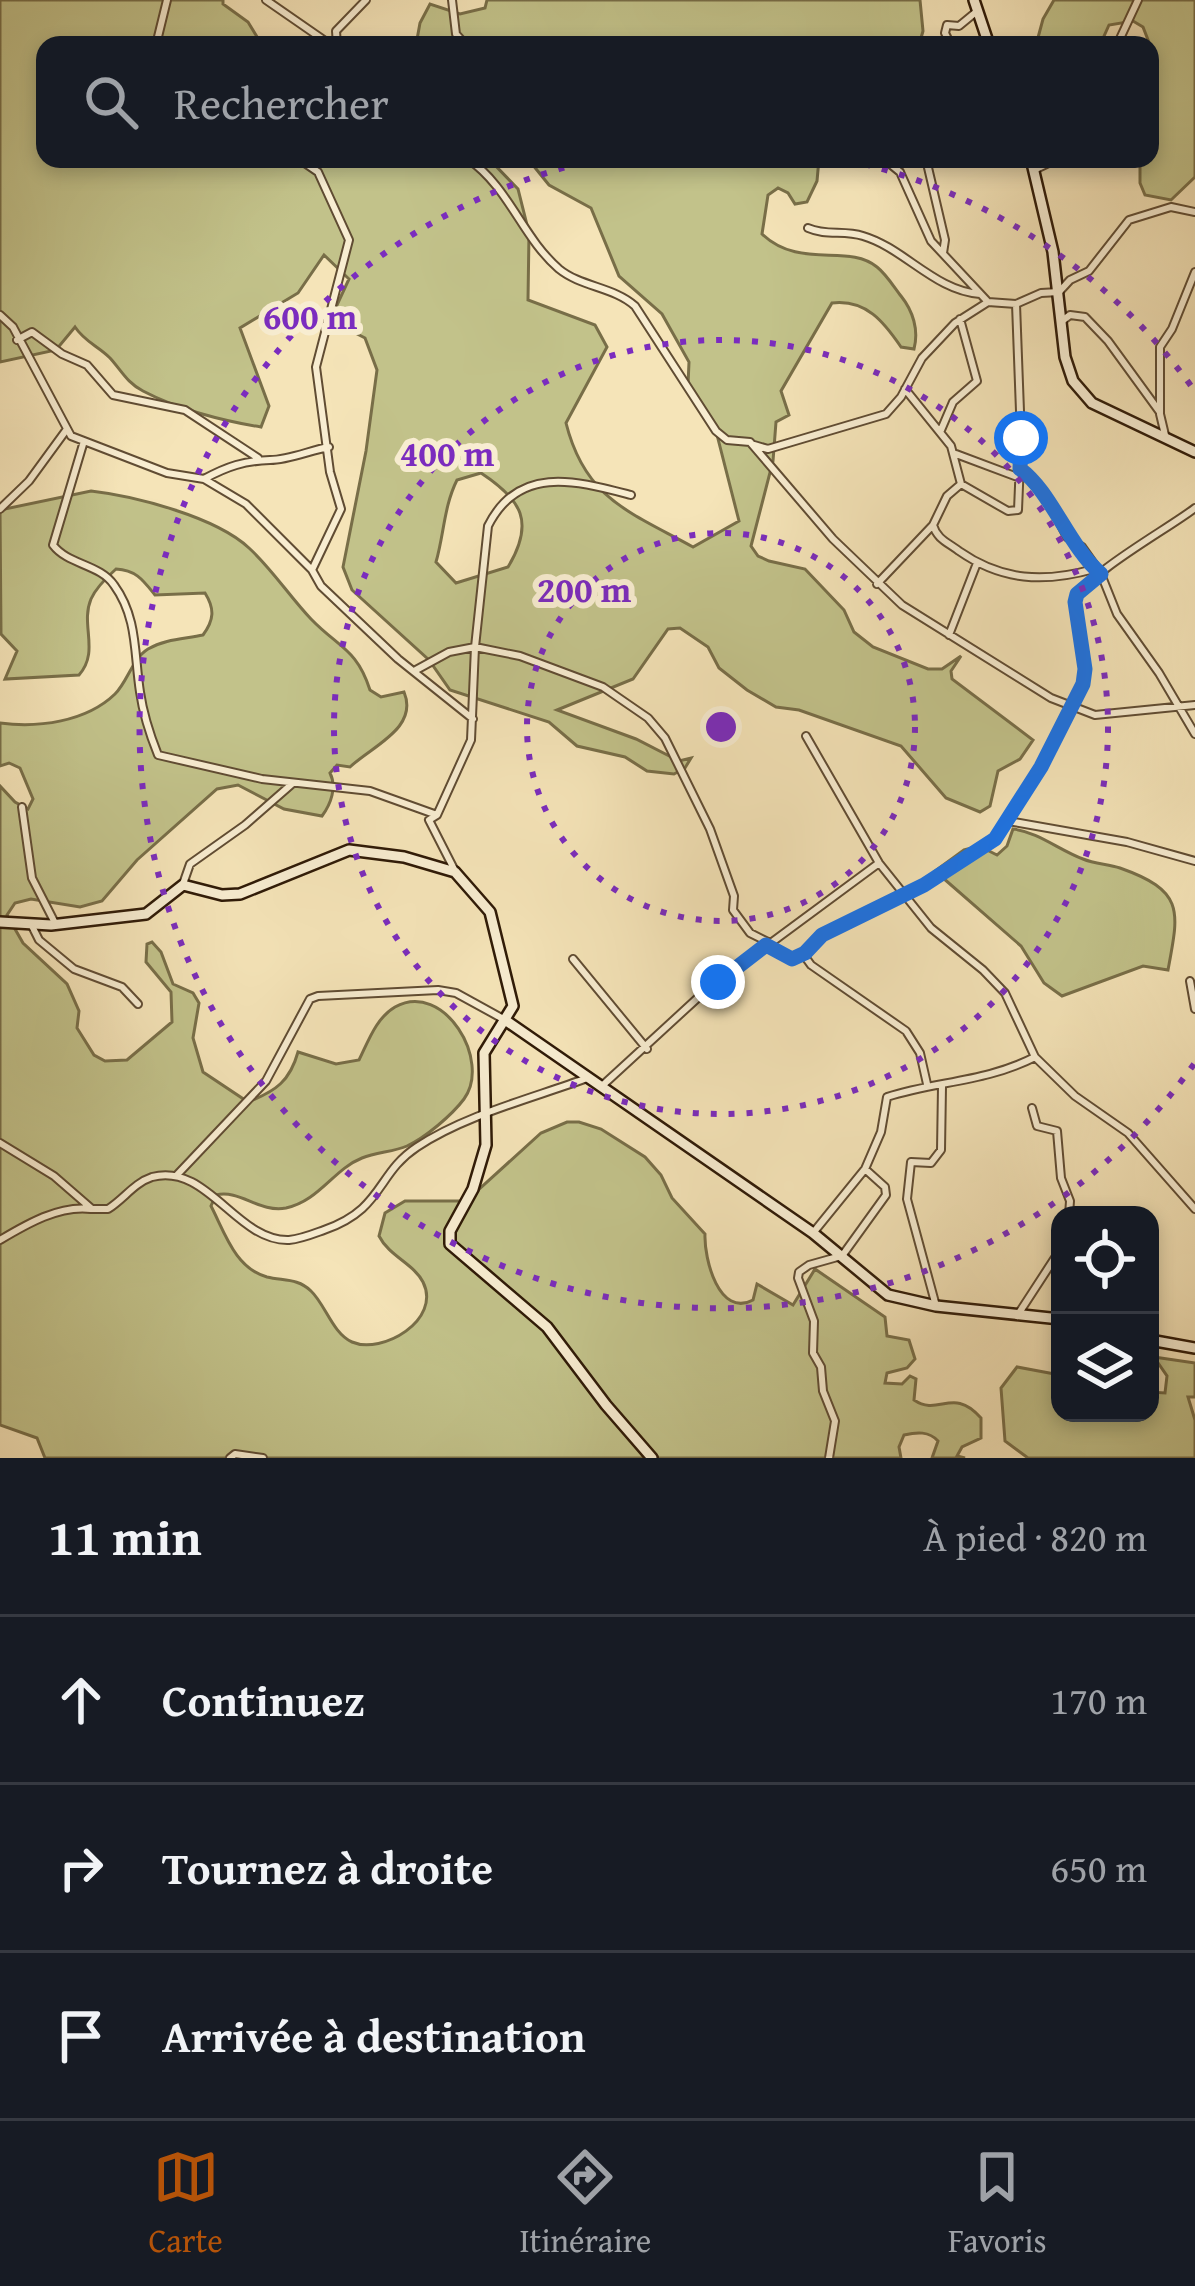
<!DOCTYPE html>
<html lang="fr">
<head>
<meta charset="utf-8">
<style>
  :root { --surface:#171b24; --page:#20242c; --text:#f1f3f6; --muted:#9ea1a6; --line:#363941; --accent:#b45309 }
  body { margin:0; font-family:"Gentium Book Plus",serif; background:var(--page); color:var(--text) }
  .controls { position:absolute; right:36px; bottom:36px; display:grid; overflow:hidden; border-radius:24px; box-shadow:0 6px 18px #0003 }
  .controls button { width:108px; height:108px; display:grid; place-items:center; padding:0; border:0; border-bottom:3px solid var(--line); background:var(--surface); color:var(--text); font:60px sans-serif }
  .stop { position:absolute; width:36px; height:36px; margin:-27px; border:9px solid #1a73e8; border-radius:50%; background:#fff }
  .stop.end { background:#1a73e8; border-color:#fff; box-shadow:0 3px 12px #0008 }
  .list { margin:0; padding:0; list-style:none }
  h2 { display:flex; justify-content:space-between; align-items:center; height:156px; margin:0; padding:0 48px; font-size:51px }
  h2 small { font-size:39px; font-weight:400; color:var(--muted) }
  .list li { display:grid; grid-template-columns:78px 1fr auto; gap:36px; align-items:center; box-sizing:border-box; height:168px; padding:0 48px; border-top:3px solid var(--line) }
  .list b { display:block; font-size:45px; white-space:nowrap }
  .list em { font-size:39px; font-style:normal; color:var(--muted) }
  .icon { flex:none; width:66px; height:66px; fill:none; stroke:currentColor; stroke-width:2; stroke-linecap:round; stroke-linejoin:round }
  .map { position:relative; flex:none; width:1195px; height:1458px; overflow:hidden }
  .search { position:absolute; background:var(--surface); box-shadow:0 6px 18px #0003; left:36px; right:36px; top:36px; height:132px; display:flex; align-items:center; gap:30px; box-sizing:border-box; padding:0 42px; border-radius:24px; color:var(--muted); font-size:45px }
  .sheet { height:660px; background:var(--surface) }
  nav { display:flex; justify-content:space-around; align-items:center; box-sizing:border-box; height:168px; border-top:3px solid var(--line); background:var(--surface); font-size:33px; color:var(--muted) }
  nav a { display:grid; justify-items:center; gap:6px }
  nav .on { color:var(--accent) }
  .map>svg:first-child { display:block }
</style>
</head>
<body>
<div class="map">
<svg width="1195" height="1458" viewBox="0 0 1195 1458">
  <rect width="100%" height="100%" fill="#f5e4b8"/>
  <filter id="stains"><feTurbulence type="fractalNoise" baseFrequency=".00167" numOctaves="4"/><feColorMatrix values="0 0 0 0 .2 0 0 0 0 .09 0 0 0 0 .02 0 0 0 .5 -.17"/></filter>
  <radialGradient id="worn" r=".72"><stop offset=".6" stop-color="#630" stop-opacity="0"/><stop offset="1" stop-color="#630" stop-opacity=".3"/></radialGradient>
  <!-- green -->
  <path fill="#c2c28a" stroke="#786e48" stroke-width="3" fill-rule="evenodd" d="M0,0h223v4l25,18 14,23h-217v114h444l29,30 11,44 -1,67 67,25 12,22 -41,76c19,76 64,89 127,124l46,-26 -23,-90 -28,-46 1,-23 -27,-48 -43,-38 -28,-68 -42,-23 -21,-26h291l-2,22 -10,21 -12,2 -7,-11 -10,-5 -10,7 -6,39c38,36 86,9 115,33 9,7 17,20 24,29 12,15 18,34 13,53l-13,-2c-17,-25 -35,-48 -69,-44l-51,88 8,24 -13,7 -3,39 -22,85 7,10 11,5 36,8 39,41 10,22 19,15 55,22h14l19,-13 -10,15 1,8 81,61 -13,19 -22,12 -8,35 -10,6 -34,-14 -45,-52 -102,-36 -23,-3 -29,-17 -28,-22 -11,-21 -28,-19 -12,1 -35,50 -76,31 79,29 43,22 12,-3 -6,10 -11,6 -27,-3 -22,-14 -48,-11 -28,-24 -99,-32 -21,-30 -77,-70 -9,-23 23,-116 11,-81 -12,-32 -35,-18 19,-41 -25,-24 -26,38 -58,35 29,78 -8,21c-38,-6 -84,-18 -118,-36 -16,-8 -22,-21 -33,-33 -12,-12 -25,-16 -35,-31l-19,23 -56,12zM481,473c41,27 54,49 27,94l-52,16 -20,-21c8,-28 8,-56 21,-82z
    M487,0h433l3,31 -4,14h-503l4,-22 10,-19 30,10 25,-6z
    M1054,0h141v177l-24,23 -26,-5 -5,-12v-24h10v-114l-7,-18 -10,-6 -24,4 -9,20h-64l7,-26z
    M91,491c44,5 125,26 158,57 23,21 41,49 62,71 28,29 46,30 59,71l11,7 23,-5c15,36 -32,54 -54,75l-13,-2 -7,8c7,14 1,31 -8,43l-38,-7 -46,-24 -21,4 -80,71 -35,41 -22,6 -49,-8 -16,4 -8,12 16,28 44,41 12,27 -2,17 17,27 11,6 22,-1 45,-38 -1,-30 -25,-30 1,-18 5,-2 9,10 12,32 20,9 6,10 -6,35 10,34 45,30c28,-11 42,-21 50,-50l38,12 23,-4c9,-18 17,-42 36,-53 49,-27 97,54 69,92 -12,16 -39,39 -57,47 -14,6 -30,6 -45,12 -28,11 -43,43 -76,50 -27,5 -46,-19 -70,-13l-5,11c14,27 24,62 56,71 16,4 31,1 44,14 14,13 22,43 41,51 30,13 90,-22 71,-60 -9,-18 -34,-26 -44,-46l6,-23 20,-12h61l75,-68 26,-11h12l22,7 44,28 16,18 11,23 33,36c-1,25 14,84 48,66l4,-16 36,21 22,-36 70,48 2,19 22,4 6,19 -8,9 -20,5 -2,10 17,1 8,-8 6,3 -2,21c25,17 39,-14 67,18v20l-19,9 -5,9 8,2h-33l6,-17c-9,-10 -21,-9 -34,-6l-5,12 2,11h-856l-8,-20 -37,-13v-639l15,16 13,7 5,-10 -13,-31 -11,-5 -9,3v-43c38,5 86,-1 115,-29 13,-13 17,-35 33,-45 17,-10 36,-10 55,-14 11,-15 12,-26 2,-42l-50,2c-12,-15 -19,-25 -39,-26 -9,8 -20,19 -25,30 -11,26 9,52 -12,76l-74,4 12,-28 -16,-17 -1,-124z
    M1013,829c25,3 46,21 70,30 12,5 25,5 37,9 65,23 59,43 48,102l-25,-4 -81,30 -18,-13 -23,-37 -86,-75 29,-21 15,-4 18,9 10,-9z
    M1154,1357l41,6v34h-7l7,23v38h-167l-23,-17 -4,-53 16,-21 43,8v38h90v-21l15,1 2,-17z"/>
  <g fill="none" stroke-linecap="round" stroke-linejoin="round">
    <defs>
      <path id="street" d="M266,0l65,45
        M452,0l4,34 10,11
        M156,45l11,-45
        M337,45l-1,-14 30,-31
        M951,45l-6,-12 2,-8 12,1 17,-14
        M1117,45l21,-45
        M299,159l19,13 31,68 -33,127 14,105 11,37 -29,61
        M468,159c41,28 54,78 91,110 22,18 55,18 76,37l81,125 11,9 23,2 83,97 69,66 149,93 44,17 100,-10
        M884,159l16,13 31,69 57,61
        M926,159l19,81 -2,13
        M1034,170l23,-11
        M808,228c18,8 36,2 55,8 41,12 72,55 117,58
        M0,315l13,12 58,109 96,37 37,6 42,25 66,66 9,16 77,73 75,60
        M1062,321l8,-6 15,2 23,24 51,70
        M17,340l15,-8 30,22 25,11 26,30 72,15 73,48
        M905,389l46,57 10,38 47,27 10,-1 3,-72 -5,-134 25,-11 18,-1 11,-12 19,-9 40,-51 42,-13 24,5
        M941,430l12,-28 24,-21 -17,-62
        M1165,435l-5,-21v-67l12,-18 23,-57
        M84,441l-31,104c15,20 47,19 61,40 24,33 20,69 26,107 3,21 10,43 18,63l104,24 108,12 67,24
        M754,445l14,4 118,-35 15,-17 21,-39 33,-35 33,-21 28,2
        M956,454l64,24
        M1022,470l28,34 17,33 15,10 19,27 16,40 42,59 36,61
        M204,479c24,-13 40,-18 66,-19 19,0 41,-10 59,-13
        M0,509l29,-28 38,-52
        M933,525c4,14 14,17 26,26 43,30 85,32 135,18
        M877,584l56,-59 14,-29 14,-12
        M949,635l28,-72
        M416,670l33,-18 26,-5 45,9 83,31 45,31 17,20 45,91 24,67 -1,14 17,23 20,10
        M806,736l73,127 52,65 52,42 22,23 30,64 40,39 53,37 67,76
        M22,807l10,71 24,47
        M1008,821l119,21 68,19
        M454,869l-25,-49 8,-5 34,-75 4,-93 13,-121c31,-62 89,-45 143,-31
        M183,884l7,-20 55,-39 48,-42
        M31,924l8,16 35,29 48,18 16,17
        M767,945l25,14 13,-6 17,-18 102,-50 71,-46 46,-72 42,-83 2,-15 -10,-67c8,-27 93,-73 120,-94
        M803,954l8,11 95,66 14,22 7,31
        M573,959l74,90
        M1190,981l5,28
        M603,1085l99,-91 177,-131
        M1032,1108l5,18 20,5 4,47 9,23 -1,14
        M0,1143l54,33 38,33h16c16,-10 26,-26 44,-32 55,-15 85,65 137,63 12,-1 24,-6 35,-10 60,-21 52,-56 93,-83 48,-32 116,-49 170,-69
        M176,1176l90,-95 44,-82 8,-3 120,-6 18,3 49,27
        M813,1233l52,-64 16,-37 6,-35c50,-16 99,-15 148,-40
        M0,1240c27,-16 59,-35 91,-31
        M842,1256l44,-61 -1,-8 -20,-18
        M936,1306l-29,-107 4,-37 20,1 10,-13 1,-63
        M1017,1316l43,-66
        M230,1458l5,-4 28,4
        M829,1458l6,-37 -12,-30 -2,-24 -8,-14 1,-32 -16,-43 1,-6 10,-7 32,-9"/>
      <path id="secondary" d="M974,0l15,45
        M1031,159l22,93 12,105 8,24 19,22 103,49
        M0,922l51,3 95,-11 37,-29 39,10 18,-1 109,-44 55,7 51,15 35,40 23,94 -29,47 2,92 -13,44 -23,42v13l97,83 59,78 46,53
        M505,1020l308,213 75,62 48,11 124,13
        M1150,1340l45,8"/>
    </defs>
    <!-- street casing -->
    <use href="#street" stroke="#604c33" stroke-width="10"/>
    <!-- secondary casing -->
    <use href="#secondary" stroke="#2f1a07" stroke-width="14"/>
    <!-- street -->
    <use href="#street" stroke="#f8edd1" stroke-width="6"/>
    <!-- secondary -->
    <use href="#secondary" stroke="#f8edd1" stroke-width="9"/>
  </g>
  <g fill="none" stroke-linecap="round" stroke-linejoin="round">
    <!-- route -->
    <path stroke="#1a73e8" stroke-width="15" d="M718,982l48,-37 26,14 13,-6 17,-18 102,-50 71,-46 46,-72 42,-83 2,-15 -10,-67 2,-8 24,-20c-32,-27 -50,-83 -81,-105l1,-31"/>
  </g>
  <!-- distance rings -->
  <g fill="none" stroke="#7b2cbf" stroke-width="6" stroke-dasharray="6 12">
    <circle cx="721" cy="727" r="194"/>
    <circle cx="721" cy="727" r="387"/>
    <path d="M1194 1064A581 581 0 1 1 595 160M847 160A581 581 0 0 1 1194 390"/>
  </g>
  <circle cx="721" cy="727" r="18" fill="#7b2cbf" stroke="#f8edd1" stroke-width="6"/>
  <g font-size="36" text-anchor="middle" font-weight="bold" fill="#7b2cbf" stroke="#f8edd1" stroke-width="12" stroke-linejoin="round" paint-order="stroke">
    <text x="310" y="329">600 m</text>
    <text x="447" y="466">400 m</text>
    <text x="584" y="602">200 m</text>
  </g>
  <rect width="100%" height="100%" filter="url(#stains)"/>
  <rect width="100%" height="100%" fill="url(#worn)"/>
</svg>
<div class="controls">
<button><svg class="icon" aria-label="locate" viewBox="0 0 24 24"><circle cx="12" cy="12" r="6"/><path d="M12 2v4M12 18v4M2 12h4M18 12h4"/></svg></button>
<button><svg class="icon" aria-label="layers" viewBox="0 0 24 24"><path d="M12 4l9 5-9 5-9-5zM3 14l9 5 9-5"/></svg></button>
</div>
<div class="stop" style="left:1021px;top:438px"></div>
<div class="stop end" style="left:718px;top:982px"></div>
<div class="search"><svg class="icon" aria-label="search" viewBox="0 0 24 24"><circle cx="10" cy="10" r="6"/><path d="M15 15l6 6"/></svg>Rechercher</div>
</div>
<section class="sheet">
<h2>11 min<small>À pied · 820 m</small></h2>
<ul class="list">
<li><svg class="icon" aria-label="ahead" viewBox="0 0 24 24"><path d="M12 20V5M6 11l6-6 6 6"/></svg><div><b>Continuez</b></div><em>170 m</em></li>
<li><svg class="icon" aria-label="right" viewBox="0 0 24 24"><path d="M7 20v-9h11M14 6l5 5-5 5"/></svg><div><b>Tournez à droite</b></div><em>650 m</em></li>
<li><svg class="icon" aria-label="arrive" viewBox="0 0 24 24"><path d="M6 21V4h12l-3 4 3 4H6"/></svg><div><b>Arrivée à destination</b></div></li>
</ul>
</section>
<nav>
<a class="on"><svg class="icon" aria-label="map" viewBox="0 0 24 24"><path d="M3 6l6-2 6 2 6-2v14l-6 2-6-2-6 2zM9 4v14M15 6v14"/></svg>Carte</a>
<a><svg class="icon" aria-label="directions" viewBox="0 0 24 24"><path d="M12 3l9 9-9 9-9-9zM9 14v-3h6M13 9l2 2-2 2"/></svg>Itinéraire</a>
<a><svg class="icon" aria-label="saved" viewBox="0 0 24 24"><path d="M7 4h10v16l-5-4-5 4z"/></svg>Favoris</a>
</nav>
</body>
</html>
